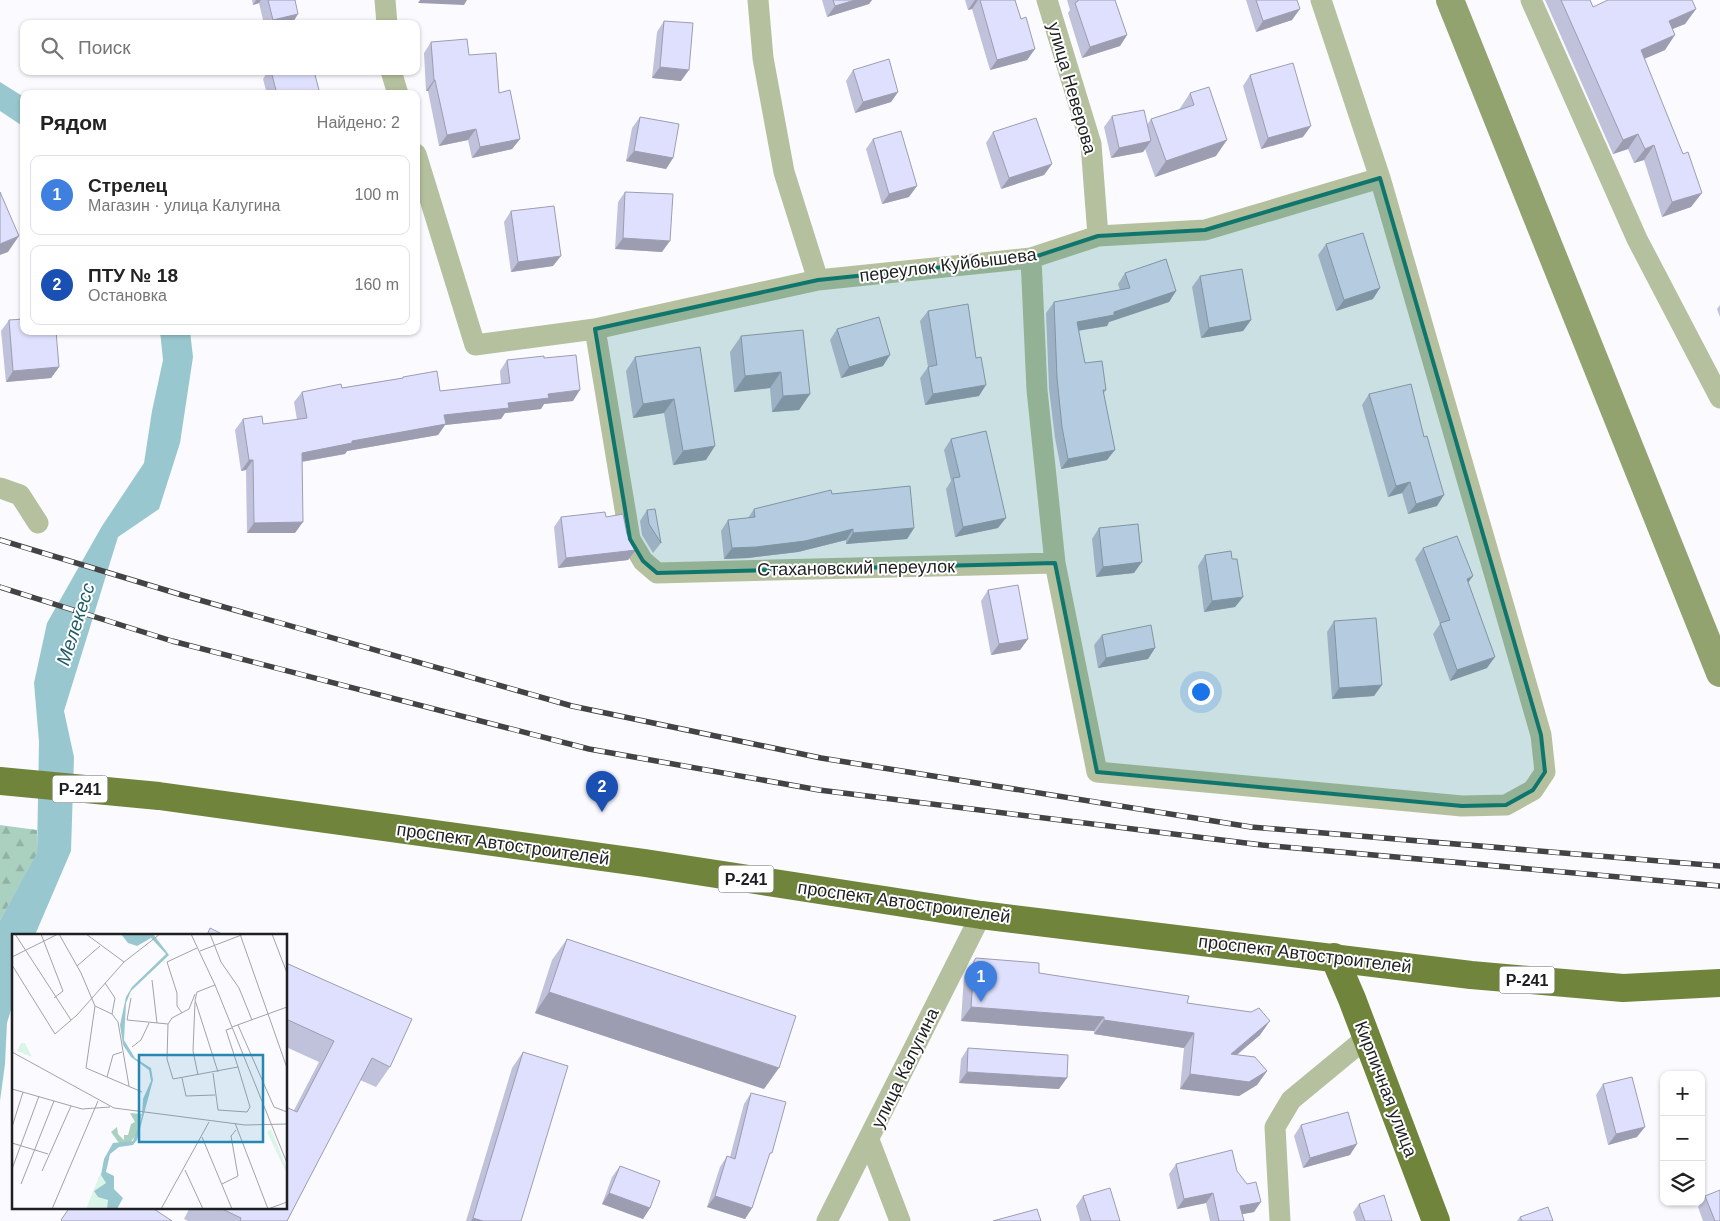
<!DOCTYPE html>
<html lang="ru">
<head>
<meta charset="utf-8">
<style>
  :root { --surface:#fff; --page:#f6f6f6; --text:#222; --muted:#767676; --line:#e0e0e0; --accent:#db2777 }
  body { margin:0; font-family:Arial,sans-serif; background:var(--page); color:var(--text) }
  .controls { position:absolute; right:15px; bottom:15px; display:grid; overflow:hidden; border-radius:10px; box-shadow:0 1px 4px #0004 }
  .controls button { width:45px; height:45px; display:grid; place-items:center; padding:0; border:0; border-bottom:1px solid var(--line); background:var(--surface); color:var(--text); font:25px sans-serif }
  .you { position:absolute; left:1200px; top:691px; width:18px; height:18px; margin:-12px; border:4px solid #fff; border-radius:50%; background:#1a73e8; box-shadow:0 0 0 8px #1a73e833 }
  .badge { display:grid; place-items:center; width:32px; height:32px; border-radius:50%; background:var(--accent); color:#fff; font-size:16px; font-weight:700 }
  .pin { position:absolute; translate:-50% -41px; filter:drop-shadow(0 1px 2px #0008) }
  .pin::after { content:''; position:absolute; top:26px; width:18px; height:15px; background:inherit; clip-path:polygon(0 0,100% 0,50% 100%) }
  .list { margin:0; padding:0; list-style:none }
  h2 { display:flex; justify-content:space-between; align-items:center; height:65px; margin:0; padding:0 20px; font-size:21px }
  h2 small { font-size:16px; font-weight:400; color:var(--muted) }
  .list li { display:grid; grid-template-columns:32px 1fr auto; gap:15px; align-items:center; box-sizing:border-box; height:80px; margin:0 10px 10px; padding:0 10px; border:1px solid var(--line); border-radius:10px }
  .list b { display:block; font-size:19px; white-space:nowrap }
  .list p { margin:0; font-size:16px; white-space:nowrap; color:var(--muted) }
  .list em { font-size:16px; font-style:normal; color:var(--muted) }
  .icon { flex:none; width:28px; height:28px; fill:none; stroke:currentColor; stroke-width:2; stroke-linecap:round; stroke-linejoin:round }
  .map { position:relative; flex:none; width:1720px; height:1221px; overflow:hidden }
  .search { position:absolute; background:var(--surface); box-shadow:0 1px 4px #0004; left:20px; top:20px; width:400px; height:55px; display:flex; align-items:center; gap:12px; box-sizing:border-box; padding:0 18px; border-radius:10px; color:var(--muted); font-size:19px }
  .panel { position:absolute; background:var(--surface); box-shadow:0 1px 4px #0004; left:20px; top:90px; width:400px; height:245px; border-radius:10px }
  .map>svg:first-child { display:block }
</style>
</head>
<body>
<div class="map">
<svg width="1720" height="1221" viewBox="0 0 1720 1221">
  <defs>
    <pattern id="forest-firs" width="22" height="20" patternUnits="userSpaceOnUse" patternTransform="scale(1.25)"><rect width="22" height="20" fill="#aad1bf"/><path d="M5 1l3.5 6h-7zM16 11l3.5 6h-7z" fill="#92b3a4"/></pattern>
  </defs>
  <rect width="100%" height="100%" fill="#fbfbff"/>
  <!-- forest -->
  <path fill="url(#forest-firs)" d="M0,825l37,5v24l-37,66z"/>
  <!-- water -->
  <path fill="#99c7cf" d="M0,82l24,15v30l-24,-16z
    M160,331h30l3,26 -13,86 -21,66 -41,28 -54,174 10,46 -3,94 -36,84h-21v65l-7,23 -2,41 -5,37v-181l37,-67 2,-111 -5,-59 13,-60 55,-97 42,-63 8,-52 11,-51z"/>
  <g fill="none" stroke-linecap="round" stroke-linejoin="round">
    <!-- minor -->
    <path stroke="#b5c09e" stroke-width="21" d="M385,0l2,24
      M758,0l5,58 21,114 34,108
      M1047,0l44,144 7,92
      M1531,0l106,239 83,159
      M391,71l7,23
      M416,154l59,191 120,-16 223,-49 213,-22 67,-22 107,-6 175,-52 -59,-178
      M1031,258l6,132 18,173 42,209 365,34 44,-1 27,-15 12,-18 -4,-37 -161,-557
      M595,329l35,210 13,22 14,12 398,-10
      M0,488l20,7 18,28
      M869,1140l31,81
      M827,1221l154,-306
      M1280,1221l-5,-94 16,-27 75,-62"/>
    <!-- secondary -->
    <path stroke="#92a36f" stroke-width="28" d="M1450,0l270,673"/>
    <!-- trunk -->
    <path stroke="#70843b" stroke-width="28" d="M0,781l159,15 486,67 336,52 490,60 152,13 97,-5
      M1334,957l18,42 84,222"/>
    <defs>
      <path id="rail" d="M0,540l182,55 390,111 249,52 430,69 469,39
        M0,587l172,54 417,108 230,41 443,55 458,41"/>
    </defs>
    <!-- rail casing -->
    <use href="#rail" stroke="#424345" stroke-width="5.5"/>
    <!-- rail -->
    <use href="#rail" stroke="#fff" stroke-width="4" stroke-dasharray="11" stroke-linecap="butt"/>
  </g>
  <!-- wall -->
  <path fill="#c0c1da" d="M252,0h43l-3,24h-28l-5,-21 -6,2z
    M822,0h50l-3,4 -42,13z
    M965,0h50l6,19 14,30 -8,11 -37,10 -18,-61 -4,1z
    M1067,0h48l12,35 -7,11 -38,12 -14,-45 2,-3z
    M1246,0h51l-5,20 -36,12z
    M1545,0h45l3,7 103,2 -11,15 -13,5 -7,21 -21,9 47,148 -29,10 -18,-57 -10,3 -6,-14 -15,5z
    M664,21l17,60 -29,-3 5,-46z
    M431,42l38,13 30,38 21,46 -8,10 -40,9 -4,-18 -29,6 -11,-55h-2l-2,-38z
    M853,70l45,22 -7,10 -36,11 -9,-32z
    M268,71h3l49,23h-53l-4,-15z
    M1250,75l53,62 -42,12 -18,-63z
    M1190,93l26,63 -61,21 -10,-28 -2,3 -32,6 -7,-31 8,-11 35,9 4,-6 28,-9z
    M640,117l33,41 -7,11 -40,-8 6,-33z
    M993,132l59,32 -8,11 -43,14 -15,-46z
    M873,139l36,58 -27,7 -16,-55z
    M625,192l37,60 -47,-3 3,-47z
    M511,211l42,55 -42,6 -7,-50z
    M1326,244l47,55 -37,12 -18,-56z
    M1125,273l51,18 -7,11 -60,20 -2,4 -29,5 7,32 21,27 -2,3 3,67 -46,9 -6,-31 -6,-49 -3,-76 8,-11 66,-12 -2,-6z
    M1200,276l51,44 -8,11 -42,7 -9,-51z
    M1720,305v12l-3,-8z
    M928,311l51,85 -54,9 -5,-27 8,-11 -8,-46z
    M9,320l50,47 -8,11 -45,4 -5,-51z
    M837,329l46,37 -42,12 -11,-38z
    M741,336l69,58 -11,16 -27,2 -2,-24 -36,4 -4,-40z
    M700,347l6,113 -33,5 -9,-52 -31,5 -7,-47 9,-14z
    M544,358l29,43 -29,3 -3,5 -36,4 -4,6 -56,6 -7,10 -91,16 -2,3 -43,8 -7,71h-48l-1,-63 -5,1 -6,-41 8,-11 20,5 34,-4 -3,-18 8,-10 40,-4 60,-10 1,-1 37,14 61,-7 -1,-13 7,-11z
    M1369,394l55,43 13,69 -29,8 -6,-21 -14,4 -26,-92z
    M951,439l47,89 -43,9 -9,-48 5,-8 -7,-31z
    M754,509l160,19 -7,11 -61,5v-4l-48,12 -50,6 -24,1 -3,-28 7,-11 20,-2z
    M647,510l14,33 -8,10 -11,-18 -2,-14z
    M561,517h45l21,17 9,16 -8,10 -70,8 -4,-41z
    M1099,528l35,45 -38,4 -4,-38z
    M1423,548l45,35 19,85 -37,13 -17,-47 7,-10 -25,-65z
    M1205,555l27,4 11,38 -8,10 -31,5 -6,-46z
    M988,590l40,49 -8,11 -29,5 -10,-54z
    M1334,621l40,75 -42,3 -5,-67z
    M1102,635l53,13 -7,11 -50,9 -4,-23z
    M567,939l197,150 -229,-76 17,-53z
    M976,958l63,15 148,30 73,32 -23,20 30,16 -10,14 -18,11 -59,-7 4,-41 -90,-14v-3l-133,-10 3,-45z
    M286,963l104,104 -14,20 -16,-7 -73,141h-99l-4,-2 6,-12h96l8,-97 25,-48 -33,-15z
    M968,1048l91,41 -100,-6 2,-24z
    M523,1052l-2,169h-55l46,-153z
    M1603,1084l34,53 -29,8 -12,-50z
    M751,1093l17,67 -16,48 -7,11 -38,-12 13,-40 7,-11 3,1 14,-53z
    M1301,1125l49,30 -47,13 -9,-32z
    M1176,1164l61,7 17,41 -12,2 2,7h-34l-4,-18 -29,6 -8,-35z
    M620,1166l30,42 -7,11 -41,-15 10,-27z
    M1083,1196l37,25h-40l-4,-15z
    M1705,1196l15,25h-17l-5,-14z
    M1359,1204l33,17h-36l-3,-9z
    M1520,1217l33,4h-36z"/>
  <!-- shaded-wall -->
  <path fill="#9c9db1" d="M256,0h5l-2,3 -6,2z
    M420,0h47l-3,5 -46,-2z
    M855,0h17l-3,4 -42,13 8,-11z
    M975,0h3l-6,9 -4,1z
    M1300,9l-8,11 -36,12 7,-11z
    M1696,9l-11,15 -27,11 11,-14z
    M298,14l-6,10h-22l3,-4z
    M1127,35l-7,11 -38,12 8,-11z
    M1675,35l-10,15 -35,15 11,-15z
    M1035,49l-8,11 -37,10 7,-10z
    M660,67l29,3 -8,11 -29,-3z
    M434,80h1l-7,11h-2z
    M898,92l-7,10 -36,11 8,-11z
    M1311,126l-8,11 -42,12 7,-11z
    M476,129l-8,11 -29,6 8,-11z
    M1638,134l-10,15 -15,5 10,-14z
    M520,139l-8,10 -40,9 8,-11z
    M1227,140l-11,16 -61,21 11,-16z
    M1151,141l-8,11 -32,6 8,-10z
    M1654,145l-10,15 -10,3 11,-14z
    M634,151l39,7 -7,11 -40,-8z
    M1052,164l-8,11 -43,14 8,-11z
    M917,186l-8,11 -27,7 7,-10z
    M1702,193l-11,14 -29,10 10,-15z
    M19,236l-11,16 -8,3v-11z
    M623,238l47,3 -8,11 -47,-3z
    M561,256l-8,10 -42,6 7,-10z
    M1380,288l-7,11 -37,12 8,-11z
    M1176,291l-7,11 -60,20 -2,4 -38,6 8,-10 37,-10z
    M1251,320l-8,11 -42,7 8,-10z
    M890,355l-7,11 -42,12 8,-11z
    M59,367l-8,11 -45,4 7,-11z
    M781,372l-11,16 -36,4 11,-16z
    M986,385l-7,11 -54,9 8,-11z
    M580,390l-7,11 -29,3 -3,5 -36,4 -4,6 -56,6 -7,10 -91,16 -2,3 -51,9 8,-10 142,-38 104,-21z
    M810,394l-11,16 -27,2 11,-16z
    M674,399l-10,14 -31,5 10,-14z
    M715,446l-9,14 -33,5 10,-14z
    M1115,450l-8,10 -46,9 7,-10z
    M249,460h4l-7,10 -5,1z
    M1410,482l-8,11 -14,4 8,-11z
    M1444,495l-7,11 -29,8 8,-10z
    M1006,518l-8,10 -43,9 8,-10z
    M303,522l-8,11h-48l7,-10z
    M914,528l-7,11 -61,5 7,-11z
    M853,529l-7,11 -48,12 -50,6 -24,1 8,-11z
    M636,550l-8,10 -70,8 8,-10z
    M1142,562l-8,11 -38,4 7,-10z
    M1473,576l-8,11 2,-8z
    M1243,597l-8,10 -31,5 8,-11z
    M1028,639l-8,11 -29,5 8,-11z
    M1155,648l-7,11 -50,9 8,-10z
    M1495,657l-8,11 -37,13 7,-11z
    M1382,685l-8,11 -42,3 7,-11z
    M549,992l230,76 -15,21 -229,-76z
    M971,1007l133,10 -10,14 -133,-10z
    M1104,1020l90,13 -10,15 -90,-14z
    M1270,1021l-10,14 -39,33 10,-14z
    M1267,1071l-10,14 -18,11 -59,-7 10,-15z
    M967,1072l100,6 -8,11 -100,-6z
    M1645,1127l-8,10 -29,8 8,-11z
    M1357,1144l-7,11 -47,13 7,-10z
    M609,1193l41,15 -7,11 -41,-15z
    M1213,1193l-7,10 -29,6 7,-10z
    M715,1196l37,12 -7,11 -38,-12z
    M1261,1202l-7,10 -21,4 7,-10z
    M473,1218l10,3h-12z"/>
  <!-- building -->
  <path fill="#dfe0fd" stroke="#9c9db1" d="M268,0h27l3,14 -25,6z
    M833,0h22l-20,6z
    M980,0h35l6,19 5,-2 9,32 -38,11z
    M1078,0h37l12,35 -37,12 -15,-44 3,-2z
    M1256,0h41l3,9 -37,12z
    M1561,0h29l3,7 15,-7h84l4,9 -27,12 6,14 -34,15 42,104 5,-2 14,41 -30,9 -18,-57 -9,4 -7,-15 -15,6z
    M664,21l29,2 -4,47 -29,-3z
    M467,39l2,16 27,-2 3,40 11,-3 10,49 -40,8 -4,-18 -29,6 -12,-55h-1l-3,-38z
    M889,59l9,33 -35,10 -10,-32z
    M1293,63l18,63 -43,12 -18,-63z
    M271,71h43l6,23h-43z
    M1209,87l18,53 -61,21 -15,-42 43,-14 -4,-12z
    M1144,110l7,31 -32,7 -7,-32z
    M640,117l39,7 -6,34 -39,-7z
    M1036,118l16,46 -43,14 -16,-46z
    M901,131l16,55 -28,8 -16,-55z
    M0,192l19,44 -19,8z
    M625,192l48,2 -3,47 -47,-3z
    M554,206l7,50 -43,6 -7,-51z
    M1363,233l17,55 -36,12 -18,-56z
    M1166,259l10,32 -62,21v3l-37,7 8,41 17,-2 4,29h-3l12,60 -47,9 -6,-32 -5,-49 -3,-76 76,-14 -5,-15z
    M1242,269l9,51 -42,8 -9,-52z
    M968,304l8,54 5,-1 5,28 -53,9 -5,-27 9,-2 -9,-54z
    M879,317l11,38 -41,12 -12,-38z
    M24,319v12h32l3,36 -46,4 -4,-51z
    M803,330l7,64 -27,2 -2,-24 -36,4 -4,-40z
    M700,347l15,99 -32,5 -9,-52 -31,5 -8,-47z
    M576,355l4,35 -32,4 1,4 -41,5 1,5 -65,7 2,9 -94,17v2l-50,10 1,69 -49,1 -1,-63h-4l-6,-41 19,-3 1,8 44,-6 -5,-26 39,-8 1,4 61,-10v-1l34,-6 3,20 70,-8 -3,-23 37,-4v2z
    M1411,384l13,53 3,-1 17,59 -28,9 -6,-22 -14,4 -27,-92z
    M986,431l20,87 -43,9 -10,-49 7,-1 -9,-38z
    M910,486l4,42 -61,5v-4l-48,12 -49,6 -24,1 -4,-28 27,-3 -1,-8 77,-19 1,4z
    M655,509l6,34 -12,-19 -2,-14z
    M605,512l1,5 17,-3 4,20 9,16 -70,8 -5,-41z
    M1138,524l4,38 -39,5 -4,-39z
    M1457,536l16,40 -6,3 28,78 -38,13 -17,-47 10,-3 -27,-72z
    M1231,551l1,8h5l6,38 -31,4 -7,-46z
    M1018,585l10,54 -29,5 -11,-54z
    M1376,618l6,67 -43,3 -5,-67z
    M1151,625l4,23 -49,10 -4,-23z
    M210,928l14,7h-17z
    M567,939l229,77 -17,52 -230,-76z
    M976,958l63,5v10l150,23 -2,7 64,9 8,-4 11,13 -39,33 24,3 12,14 -18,11 -59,-8 4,-41 -90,-13v-3l-133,-10 3,-46z
    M286,963l126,56 -22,48 -18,-9 -85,163h-47l1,-3 -23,-11h68v-100l11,5 37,-71 -48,-22z
    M968,1048l100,7 -1,23 -100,-6z
    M523,1052l45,14 -47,155h-38l-10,-3z
    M1632,1077l13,50 -29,7 -13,-50z
    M751,1093l35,9 -14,51h-2l-18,55 -37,-12 12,-40 8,3z
    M1348,1112l9,32 -47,14 -9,-33z
    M1232,1150l5,21 10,13 9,-2 5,20 -21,4 4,15h-25l-6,-28 -29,6 -8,-35z
    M620,1166l40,15 -10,27 -41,-15z
    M1110,1188l10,33h-29l-8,-25z
    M1720,1190v31h-5l-10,-25z
    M1384,1195l8,26h-27l-6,-17z
    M70,1207h81l21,14h-110l-1,-1z
    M1548,1207l5,14h-31l-2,-4z
    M1037,1209l4,12h-48z"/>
  <!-- marked area -->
  <path fill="#0f766e" fill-opacity="0.2" stroke="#0f766e" stroke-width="4" stroke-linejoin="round" d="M1380,178l161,557 4,37 -12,18 -27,15 -44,1 -365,-34 -42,-209 -398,10 -14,-12 -13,-22 -35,-210 223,-49 213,-22 67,-22 107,-6z"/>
  <g text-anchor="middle" stroke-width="4" stroke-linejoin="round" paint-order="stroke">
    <!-- shield labels -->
    <g fill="#fff" stroke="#626264" stroke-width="1">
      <rect x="52.5" y="775.5" width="55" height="27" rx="4"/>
      <rect x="718.5" y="865.5" width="55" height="27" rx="4"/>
      <rect x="1499.5" y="966.5" width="55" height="27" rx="4"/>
    </g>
    <g font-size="16" font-weight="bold" fill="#1e1f21">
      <text x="80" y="795">Р-241</text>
      <text x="746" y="885">Р-241</text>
      <text x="1527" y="986">Р-241</text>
    </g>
    <!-- street labels -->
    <g font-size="18" fill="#1e1f21" stroke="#fff">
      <text transform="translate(1072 88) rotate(74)" y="6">улица Неверова</text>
      <text transform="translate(948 265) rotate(-7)" y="6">переулок Куйбышева</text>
      <text transform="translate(856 568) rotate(-1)" y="6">Стахановский переулок</text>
      <text transform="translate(503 844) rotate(8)" y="6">проспект Автостроителей</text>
      <text transform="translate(904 902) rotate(8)" y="6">проспект Автостроителей</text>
      <text transform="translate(1305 954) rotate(7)" y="6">проспект Автостроителей</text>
      <text transform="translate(905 1068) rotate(-64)" y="6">улица Калугина</text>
      <text transform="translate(1386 1089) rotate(69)" y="6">Кирпичная улица</text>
    </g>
    <!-- water labels -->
    <g font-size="19" font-style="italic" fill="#1f5c66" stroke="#fff">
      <text transform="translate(75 624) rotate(-72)" y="7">Мелекесс</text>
    </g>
  </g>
  <!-- overview -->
  <g transform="translate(12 934)">
    <rect width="275" height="275" fill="#fbfbff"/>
    <path d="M9,109h4l7,14 -15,-6zM259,195l16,40v5l-20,-42z" fill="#dbf5e8"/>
    <path d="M118,179l12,1 -6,21 -6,8h-11l-8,-11 6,-5 1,7 6,6v-5h4l3,-11 4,-2z" fill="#aad1bf"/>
    <path d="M89,238l5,11 -12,8 14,9v8l-22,1z" fill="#dbf5e8"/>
    <path d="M109,0h32l16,21 -38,36 -5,12 -2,37 11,18 16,10 2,12 -16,60 -4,5 -14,2 -9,7 -4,18 8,4v13l9,9 -6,11h-10l1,-9 -10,-3 -4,-6 12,-8 -5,-8 3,-16 9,-16 20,-2 9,-25 1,-17 8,-18 -2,-11 -18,-13 -8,-12 -3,-20 6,-28 6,-10 34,-33 -15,-16 -14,8 -9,-3z" fill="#99c7cf"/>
    <path fill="none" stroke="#a3a3a6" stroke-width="1" d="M3,0l56,86M29,0l22,57 -9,7M47,0l22,39 14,33 -9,62 56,24M74,0l38,28M179,0l24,51 72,178M198,0l11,28 18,26 13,32M228,0l47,134M260,0l15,39M188,17l44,-17M0,23l46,-23M0,31l43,69 22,-19 47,-53 36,-28M65,32l23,-20M140,46l5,43M93,49l10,15 -3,16 6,8 11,64M203,51l-18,7 -2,8 23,72M183,60l-6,15 -17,9 -4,6 -1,35 6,20 65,-12 -12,-37 6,-2M119,64l-4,22 41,4M183,68l-2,49 5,24M83,72l17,8M170,79l-5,-7v-13l-10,-31 30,-14M226,91l36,82 13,5M220,93l55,-20M120,113l9,-7 8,-17M0,118l102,56 131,17 42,-1M201,139l5,37 29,2 3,-5 -12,-40M95,143l6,-22 9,-3M170,144l4,18 29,-1M0,155l70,20 28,-2M223,189l33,86M0,193l11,-35M190,203l30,72M0,209l36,11M0,235l27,-73M173,236l18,39M30,237l29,-65M9,250l33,-83M210,250l16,-8 -7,-40 5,-6M40,275l46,-108M149,275l48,-87M256,275l19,-7"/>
    <path fill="#2786b2" fill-opacity="0.15" stroke="#2786b2" stroke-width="2.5" d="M127,121h124v87h-124z"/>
    <rect width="275" height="275" fill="none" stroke="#1e1f21" stroke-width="2.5"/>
  </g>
</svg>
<div class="controls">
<button>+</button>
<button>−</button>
<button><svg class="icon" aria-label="layers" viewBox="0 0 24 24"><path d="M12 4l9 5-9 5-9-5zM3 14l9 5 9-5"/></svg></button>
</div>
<div class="you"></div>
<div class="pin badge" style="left:981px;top:1002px;background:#3f7fe0">1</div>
<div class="pin badge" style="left:602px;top:812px;background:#1a4fb4">2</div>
<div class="search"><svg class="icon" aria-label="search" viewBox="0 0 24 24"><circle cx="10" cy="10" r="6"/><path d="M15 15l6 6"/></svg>Поиск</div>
<section class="panel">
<h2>Рядом<small>Найдено: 2</small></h2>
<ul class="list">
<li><span class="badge" style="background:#3f7fe0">1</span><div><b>Стрелец</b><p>Магазин · улица Калугина</p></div><em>100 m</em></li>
<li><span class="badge" style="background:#1a4fb4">2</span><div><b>ПТУ № 18</b><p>Остановка</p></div><em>160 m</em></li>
</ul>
</section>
</div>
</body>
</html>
